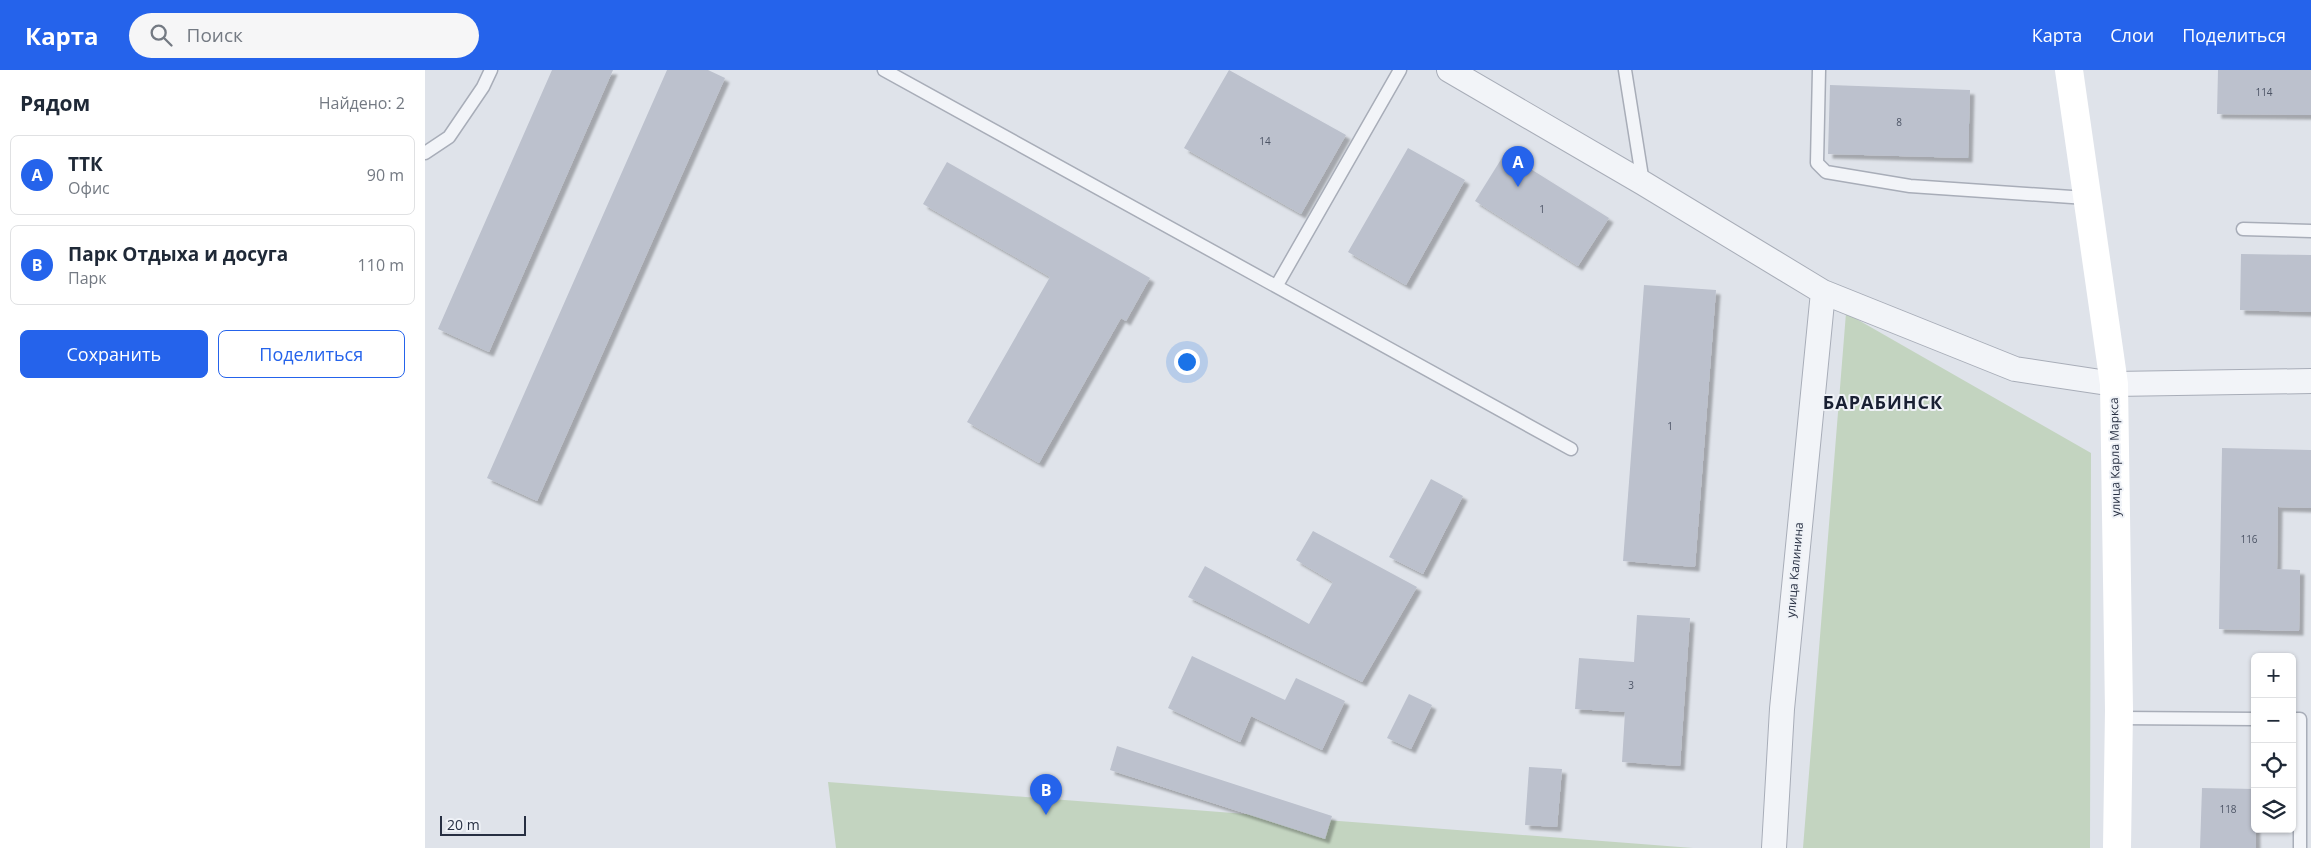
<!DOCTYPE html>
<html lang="ru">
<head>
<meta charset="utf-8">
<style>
  :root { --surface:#fff; --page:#f6f6f7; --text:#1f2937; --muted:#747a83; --line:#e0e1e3; --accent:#2563eb }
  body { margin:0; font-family:"Open Sans",sans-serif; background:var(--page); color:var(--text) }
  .controls { position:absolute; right:15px; bottom:15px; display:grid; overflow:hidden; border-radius:8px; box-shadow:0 1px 4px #0004 }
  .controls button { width:45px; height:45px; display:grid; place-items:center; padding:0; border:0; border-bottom:1px solid var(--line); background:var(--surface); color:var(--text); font:25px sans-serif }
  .scale { position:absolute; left:15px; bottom:12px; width:86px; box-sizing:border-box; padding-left:5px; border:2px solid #272f42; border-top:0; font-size:14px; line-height:18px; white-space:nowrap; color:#272f42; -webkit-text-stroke:4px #eff2f7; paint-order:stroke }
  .you { position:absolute; left:761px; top:291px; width:18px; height:18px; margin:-12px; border:4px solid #fff; border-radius:50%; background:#1a73e8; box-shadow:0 0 0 8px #1a73e833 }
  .badge { display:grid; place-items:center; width:32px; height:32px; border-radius:50%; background:var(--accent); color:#fff; font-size:16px; font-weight:700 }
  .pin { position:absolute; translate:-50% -41px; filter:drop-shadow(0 1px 2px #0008) }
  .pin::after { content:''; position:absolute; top:26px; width:18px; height:15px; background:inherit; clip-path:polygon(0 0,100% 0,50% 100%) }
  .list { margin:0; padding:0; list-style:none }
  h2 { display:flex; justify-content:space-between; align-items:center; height:65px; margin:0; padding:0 20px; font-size:21px }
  h2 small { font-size:16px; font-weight:400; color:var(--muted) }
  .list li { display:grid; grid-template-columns:32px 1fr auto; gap:15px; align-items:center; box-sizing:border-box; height:80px; margin:0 10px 10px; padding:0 10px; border:1px solid var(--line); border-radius:8px }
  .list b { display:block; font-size:19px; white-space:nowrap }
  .list p { margin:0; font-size:16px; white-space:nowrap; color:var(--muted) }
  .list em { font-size:16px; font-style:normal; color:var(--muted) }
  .actions { display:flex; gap:10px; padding:15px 20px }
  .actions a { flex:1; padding:11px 0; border:1px solid var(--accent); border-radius:8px; text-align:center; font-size:18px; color:var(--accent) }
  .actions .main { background:var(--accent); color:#fff }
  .icon { flex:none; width:28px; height:28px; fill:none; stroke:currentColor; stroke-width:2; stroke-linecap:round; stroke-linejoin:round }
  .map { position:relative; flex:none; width:1886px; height:778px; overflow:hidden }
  header { display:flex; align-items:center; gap:30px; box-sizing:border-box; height:70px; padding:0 25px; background:var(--accent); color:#fff }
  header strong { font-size:24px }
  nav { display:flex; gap:28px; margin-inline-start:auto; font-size:18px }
  .search { width:350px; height:45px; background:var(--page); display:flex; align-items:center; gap:12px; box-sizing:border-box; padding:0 18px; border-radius:28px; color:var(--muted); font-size:19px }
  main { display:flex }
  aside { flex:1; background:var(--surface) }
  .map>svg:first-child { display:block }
</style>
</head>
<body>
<header>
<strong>Карта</strong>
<div class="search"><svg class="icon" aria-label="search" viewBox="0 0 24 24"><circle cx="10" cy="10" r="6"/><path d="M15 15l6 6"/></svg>Поиск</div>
<nav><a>Карта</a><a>Слои</a><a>Поделиться</a></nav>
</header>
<main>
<aside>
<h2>Рядом<small>Найдено: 2</small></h2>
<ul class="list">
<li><span class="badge">A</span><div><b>ТТК</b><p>Офис</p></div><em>90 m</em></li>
<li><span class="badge">B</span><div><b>Парк Отдыха и досуга</b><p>Парк</p></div><em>110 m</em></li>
</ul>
<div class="actions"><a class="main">Сохранить</a><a>Поделиться</a></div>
</aside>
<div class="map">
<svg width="1886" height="778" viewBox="0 0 1886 778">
  <defs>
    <filter id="shadow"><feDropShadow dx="4.5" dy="4.5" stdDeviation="1" flood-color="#0004"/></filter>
  </defs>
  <rect width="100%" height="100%" fill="#dfe3ea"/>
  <!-- green -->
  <path fill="#c3d4c0" d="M1421,243l245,140 -1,395h-287z
    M403,712l865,66h-857z"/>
  <!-- building -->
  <path fill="#bcc1cd" filter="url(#shadow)" d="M127,0h61l-124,282 -51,-23z
    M242,0h41l17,8 -188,423 -50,-23z
    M804,0l117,65 -45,79 -117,-66z
    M1793,0h93v45l-94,-1z
    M1405,15l140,5 -2,68 -140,-4z
    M983,78l57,32 -59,105 -58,-33z
    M1080,83l104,65 -31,48 -103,-65z
    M522,92l203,116 -24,43 -5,-3 -82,145 -72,-41 83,-145 -127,-73z
    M1816,184l70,1v57l-71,-2z
    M1219,215l72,5 -21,277 -72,-6z
    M1797,378l89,2v58l-33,-1 -1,62 23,1 -1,61 -80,-2z
    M1006,409l32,17 -40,78 -34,-17z
    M888,461l104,56 -55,95 -174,-85 17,-31 104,58 24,-42 -37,-22z
    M1212,545l53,3 -10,148 -58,-4 3,-50 -50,-3 4,-51 55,4z
    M767,586l93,44 11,-22 49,23 -23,49 -71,-34 -11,26 -72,-34z
    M984,624l23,11 -21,44 -24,-11z
    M692,676l215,70 -7,23 -215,-69z
    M1104,697l33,2 -5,58 -32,-2z
    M1777,718l53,1 1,59h-56z"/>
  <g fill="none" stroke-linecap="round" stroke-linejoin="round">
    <defs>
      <path id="service" d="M459,0l687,379
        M1200,0l18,113
        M1394,0l-2,93 9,9 84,14 176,12
        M0,83l24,-16 34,-50 8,-17
        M1818,159l68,2
        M852,215l123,-215
        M1694,648l136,1
        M1867,649h8v129"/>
      <path id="minor" d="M1024,0l194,113 180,109 192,77 99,15 197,-3
        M1349,778l8,-139 41,-417"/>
    </defs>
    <!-- service casing -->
    <use href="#service" stroke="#a8adb8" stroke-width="15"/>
    <!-- minor casing -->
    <use href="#minor" stroke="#a8adb8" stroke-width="26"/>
    <!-- service -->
    <use href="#service" stroke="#f2f4f8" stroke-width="12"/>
    <!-- minor -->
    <use href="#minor" stroke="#f2f4f8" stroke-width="24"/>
    <!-- secondary -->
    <path stroke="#fff" stroke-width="28" d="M1644,0l45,314 5,326 -2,138"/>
  </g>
  <g text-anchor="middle" stroke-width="4" stroke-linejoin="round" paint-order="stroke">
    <!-- number labels -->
    <g font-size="10" fill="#4c5465">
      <text x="1839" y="26">114</text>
      <text x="1474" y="56">8</text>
      <text x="840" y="75">14</text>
      <text x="1117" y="143">1</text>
      <text x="1245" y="360">1</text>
      <text x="1824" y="473">116</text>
      <text x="1206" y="619">3</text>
      <text x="1803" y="743">118</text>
    </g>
    <!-- street labels -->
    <g font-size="12" fill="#272f42" stroke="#eff2f7">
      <text transform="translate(1690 387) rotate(-91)" y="4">улица Карла Маркса</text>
      <text transform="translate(1370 500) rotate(-85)" y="4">улица Калинина</text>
    </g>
    <!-- district labels -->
    <g font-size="18" font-weight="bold" letter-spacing="1" fill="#192033" stroke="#eff2f7">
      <text x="1458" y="339">БАРАБИНСК</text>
    </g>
  </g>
</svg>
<div class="controls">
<button>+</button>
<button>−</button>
<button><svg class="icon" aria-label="locate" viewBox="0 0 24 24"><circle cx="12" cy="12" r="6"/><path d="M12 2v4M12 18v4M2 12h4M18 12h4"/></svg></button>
<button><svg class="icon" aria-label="layers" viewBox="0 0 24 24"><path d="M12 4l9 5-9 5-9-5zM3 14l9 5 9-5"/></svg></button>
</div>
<div class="scale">20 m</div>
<div class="you"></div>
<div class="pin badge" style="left:1093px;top:117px">A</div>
<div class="pin badge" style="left:621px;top:745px">B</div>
</div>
</main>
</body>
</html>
